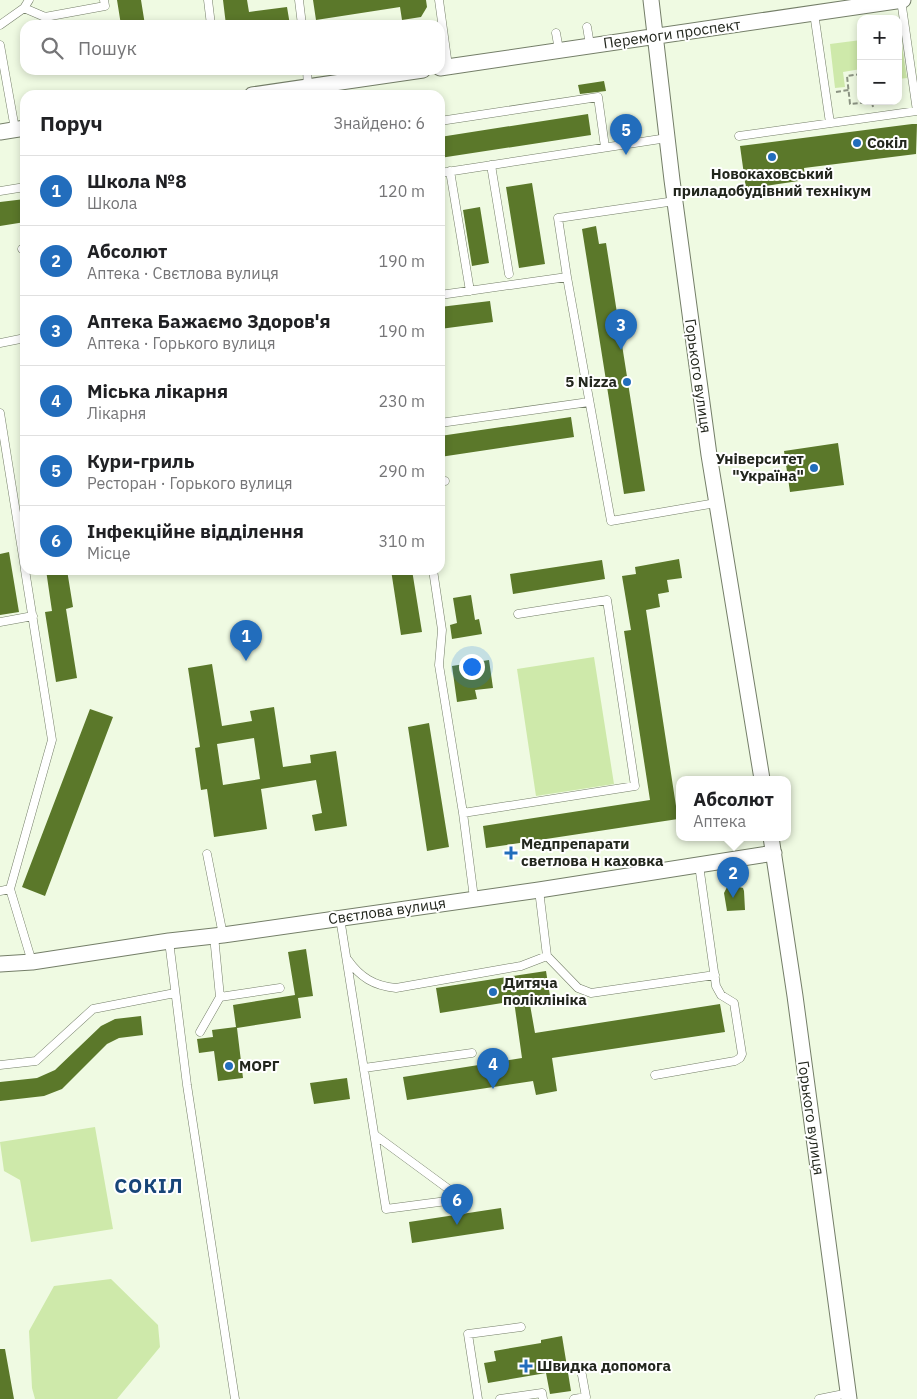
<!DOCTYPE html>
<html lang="uk">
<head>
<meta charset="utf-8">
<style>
  :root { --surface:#fff; --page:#f2f2f2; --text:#202124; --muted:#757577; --line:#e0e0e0; --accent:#226dbc }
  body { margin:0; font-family:"IBM Plex Sans",sans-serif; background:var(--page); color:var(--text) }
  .controls { position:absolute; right:15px; top:15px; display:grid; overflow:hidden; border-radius:10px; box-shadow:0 2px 8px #0003 }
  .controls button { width:45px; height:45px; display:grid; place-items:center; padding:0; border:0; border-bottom:1px solid var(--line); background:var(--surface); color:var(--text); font:25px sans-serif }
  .you { position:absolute; left:471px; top:666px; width:18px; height:18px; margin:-12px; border:4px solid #fff; border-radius:50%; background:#1a73e8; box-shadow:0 0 0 8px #1a73e833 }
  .badge { display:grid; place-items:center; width:32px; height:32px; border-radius:50%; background:var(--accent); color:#fff; font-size:16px; font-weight:700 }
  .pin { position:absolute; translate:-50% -41px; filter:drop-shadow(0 1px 2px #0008) }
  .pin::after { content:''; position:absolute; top:26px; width:18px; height:15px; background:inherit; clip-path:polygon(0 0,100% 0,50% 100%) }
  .popup { position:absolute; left:676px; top:776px; width:115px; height:65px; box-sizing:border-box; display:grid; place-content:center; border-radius:10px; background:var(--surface); filter:drop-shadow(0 1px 4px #0005); font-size:16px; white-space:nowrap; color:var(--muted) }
  .popup b { font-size:19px; color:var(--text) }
  .popup::after { content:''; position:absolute; left:50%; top:100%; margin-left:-10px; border:10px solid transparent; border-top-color:var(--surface) }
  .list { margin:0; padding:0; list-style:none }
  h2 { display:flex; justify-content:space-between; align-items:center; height:65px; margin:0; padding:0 20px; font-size:21px }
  h2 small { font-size:16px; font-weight:400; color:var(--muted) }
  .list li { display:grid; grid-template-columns:32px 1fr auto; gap:15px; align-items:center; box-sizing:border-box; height:70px; padding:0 20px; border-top:1px solid var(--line) }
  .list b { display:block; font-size:19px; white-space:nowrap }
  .list p { margin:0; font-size:16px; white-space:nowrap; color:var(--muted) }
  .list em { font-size:16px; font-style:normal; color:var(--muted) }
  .icon { flex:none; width:28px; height:28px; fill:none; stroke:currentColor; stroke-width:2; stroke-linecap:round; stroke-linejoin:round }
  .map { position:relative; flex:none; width:917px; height:1399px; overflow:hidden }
  .search { position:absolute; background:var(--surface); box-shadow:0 2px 8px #0003; left:20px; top:20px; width:425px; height:55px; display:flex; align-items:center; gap:12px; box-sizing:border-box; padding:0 18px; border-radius:15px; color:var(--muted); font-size:19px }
  .panel { position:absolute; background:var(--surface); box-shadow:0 2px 8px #0003; left:20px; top:90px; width:425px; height:485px; border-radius:15px }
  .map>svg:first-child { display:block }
</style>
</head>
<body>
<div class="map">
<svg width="917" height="1399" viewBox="0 0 917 1399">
  <rect width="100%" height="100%" fill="#effae2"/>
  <!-- green -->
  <path fill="#cee9aa" d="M898,34h2l7,44 -9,1z
    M861,40v29l-18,3 2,15 -10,1 -5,-44z
    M594,657l20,127 -78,12 -19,-127z
    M95,1127l18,102 -82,13 -11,-62 -16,-9 -4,-29z
    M111,1279l47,46 2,22 -43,52h-82l-3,-11 -3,-57 25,-45z"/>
  <!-- building -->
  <path fill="#5b782a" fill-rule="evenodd" d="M117,0h24l4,25h-24z
    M223,0h24l2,12 38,-5 3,18h-64z
    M313,0h113l1,7 -6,10 -19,3 -2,-13 -84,13z
    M604,81l2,10 -26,3 -2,-9z
    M588,114l3,21 -151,23v-21z
    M912,124h5l-1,30 -112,14 1,12 -59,9 -6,-43z
    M532,183l13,81 -26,4 -13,-81z
    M25,199v23l-25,4v-24z
    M480,207l9,56 -17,3 -9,-56z
    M596,226l3,18 7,-1 39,248 -21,3 -42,-265z
    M490,301l3,21 -53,7v-22z
    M571,417l3,20 -134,20v-21z
    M838,443l6,42 -54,7 -6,-41z
    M9,552l10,60 -19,3v-61z
    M679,559l3,19 -15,2 2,12 -11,2 2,13 -14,3 32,209 -192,29 -3,-22 167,-26 -26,-169 7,-1 -9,-54 14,-2 -1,-7z
    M602,560l3,19 -92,15 -3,-20z
    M46,570h21l6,37 -7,2 11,69 -21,4 -11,-70 7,-1z
    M391,570h21l10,62 -21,3z
    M471,595l4,25 4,-1 3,15 -30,5 -2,-14 7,-2 -4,-25z
    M489,660l4,28 -18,2 2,9 -20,3 -5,-36z
    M212,664l10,62 30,-5 -2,-10 24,-4 9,60 28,-4 -1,-8 26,-4 11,75 -32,5 -3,-16 10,-2 -6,-33 -55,9 6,40 -53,8 -7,-48 -6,1 -6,-42 5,-1 -12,-79zM254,738l6,41 -37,6 -6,-41z
    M90,709l23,8 -68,179 -23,-9z
    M429,723l20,124 -22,4 -19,-124z
    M727,887l7,3 5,-3 4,1 1,3 1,19 -18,1 -3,-18z
    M306,949l7,47 -15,2 3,20 -64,10 6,50 -25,3 -4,-30 -15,2 -2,-14 16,-2 -1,-7 24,-3 -3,-22 62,-10 -7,-43z
    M546,971l4,25 -21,3 6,34 185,-29 5,28 -173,26 5,33 -21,4 -3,-14 -126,19 -4,-23 119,-19 -8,-57 -74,12 -4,-25z
    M141,1016l2,19 -24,3 -12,6 -45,45 -18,7 -44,5v-19l37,-4 18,-8 46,-44 14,-7z
    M347,1078l3,21 -36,5 -4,-21z
    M501,1208l3,21 -92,14 -3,-21z
    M562,1336l9,55 -21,3 -4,-21 -58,10 -4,-20 12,-2 -2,-10 47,-8v-3z
    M0,1349h5l9,50h-14z"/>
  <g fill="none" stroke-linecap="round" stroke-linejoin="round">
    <defs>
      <path id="service" d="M208,0l3,25
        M299,0l3,25
        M439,0l9,66
        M901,0l16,111
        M24,8l21,9 60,-11 -1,-6
        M814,13l16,110
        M0,25l24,-17 5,-8
        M587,27l3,18
        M556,33l3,17
        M0,45l15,84
        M307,70l1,17
        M440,121l158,-24 7,50
        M739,136l178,-25
        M491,165l18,109
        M450,171l20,120
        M440,173l227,-35
        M0,191l25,-4
        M22,249l3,-1
        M567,277l44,244 105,-18
        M440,295l127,-18 -9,-59 117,-17
        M0,343l25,-5
        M0,413l25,156
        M440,423l149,-21
        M440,481h5
        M25,570l27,170 -42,149 22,73
        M433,570l9,60 -3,35 24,148 11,85
        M0,622l33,-6
        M463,813l172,-27 -28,-186 -89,14
        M207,854l16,81
        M539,890l8,66 31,32 13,5 124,-18
        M0,891l10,-2
        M340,918l46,291 76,-10
        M169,941l18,144 48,314
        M348,960c12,17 26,26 48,28l125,-22 26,-10
        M220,997l60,-9
        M200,1032l20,-35 -6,-61
        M0,1065l36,-4 57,-52 82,-16
        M364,1068l108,-15
        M655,1075l80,-14 5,-3 2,-4 -8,-51 -13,-8 -5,-9 -17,-121
        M375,1135l87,64
        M478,1399l-10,-65 53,-7
        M500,1399l42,-6 1,6
        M574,1399l12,-2 -4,-22
        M819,1399l30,-6"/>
      <path id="minor" d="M651,0l21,180 37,275 53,324
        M440,68l463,-68
        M252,95l171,-25
        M0,132l25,-4
        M771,837l24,159 54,403
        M0,964l32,-2 137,-21 54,-6 316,-45 235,-37"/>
    </defs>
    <!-- service casing -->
    <use href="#service" stroke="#747e68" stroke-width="9"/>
    <!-- minor casing -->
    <use href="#minor" stroke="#747e68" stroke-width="17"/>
    <!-- path -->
    <path stroke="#8b9382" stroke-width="2" stroke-dasharray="5 2.5" stroke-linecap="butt" d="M861,74l-14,2 3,28 22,-2
      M836,92l13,-2
      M873,107l-1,-5 4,-1"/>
    <!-- service -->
    <use href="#service" stroke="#fff" stroke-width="8"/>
    <!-- minor -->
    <use href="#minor" stroke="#fff" stroke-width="15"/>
  </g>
  <!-- markers -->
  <g fill="#226dbc" stroke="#fff" stroke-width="2">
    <circle cx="857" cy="143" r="5"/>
    <circle cx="772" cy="157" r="5"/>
    <circle cx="627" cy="382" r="5"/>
    <circle cx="814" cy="468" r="5"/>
    <path d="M508.5 845.5h5v5h5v5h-5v5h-5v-5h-5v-5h5z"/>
    <circle cx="493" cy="992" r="5"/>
    <circle cx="229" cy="1066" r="5"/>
    <path d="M523.5 1358.5h5v5h5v5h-5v5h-5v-5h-5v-5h5z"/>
  </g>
  <g text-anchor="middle" stroke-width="4" stroke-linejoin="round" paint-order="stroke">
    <!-- street labels -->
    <g font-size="15" fill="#22261d" stroke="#fff">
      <text transform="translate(672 34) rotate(-8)" y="5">Перемоги проспект</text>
      <text transform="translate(698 376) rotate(82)" y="5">Горького вулиця</text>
      <text transform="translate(387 911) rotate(-8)" y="5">Свєтлова вулиця</text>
      <text transform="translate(811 1118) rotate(82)" y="5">Горького вулиця</text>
    </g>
    <!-- poi labels -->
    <g font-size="15" font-weight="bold" fill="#22261d" stroke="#fff" text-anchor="start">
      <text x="867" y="148">Сокіл</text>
      <text x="772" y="179" text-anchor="middle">Новокаховський<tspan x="772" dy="17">приладобудівний технікум</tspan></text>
      <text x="617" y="387" text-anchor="end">5 Nizza</text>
      <text x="804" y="464" text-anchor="end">Університет<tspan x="804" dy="17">"Україна"</tspan></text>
      <text x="521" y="849">Медпрепарати<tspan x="521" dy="17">светлова н каховка</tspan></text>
      <text x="503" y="988">Дитяча<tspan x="503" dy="17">поліклініка</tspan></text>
      <text x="239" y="1071">МОРГ</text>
      <text x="537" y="1371">Швидка допомога</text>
    </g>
    <!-- district labels -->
    <g font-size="20" font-weight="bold" letter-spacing="1" fill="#174578" stroke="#fff">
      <text x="149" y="1193">СОКІЛ</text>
    </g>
  </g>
</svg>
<div class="controls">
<button>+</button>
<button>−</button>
</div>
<div class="you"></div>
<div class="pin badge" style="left:246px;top:661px">1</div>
<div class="pin badge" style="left:733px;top:898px">2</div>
<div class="popup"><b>Абсолют</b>Аптека</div>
<div class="pin badge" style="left:621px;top:350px">3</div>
<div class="pin badge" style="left:493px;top:1089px">4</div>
<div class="pin badge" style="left:626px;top:155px">5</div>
<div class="pin badge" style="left:457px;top:1225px">6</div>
<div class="search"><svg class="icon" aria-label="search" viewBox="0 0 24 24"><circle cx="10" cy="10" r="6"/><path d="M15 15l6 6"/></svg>Пошук</div>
<section class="panel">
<h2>Поруч<small>Знайдено: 6</small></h2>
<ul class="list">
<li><span class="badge">1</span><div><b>Школа №8</b><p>Школа</p></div><em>120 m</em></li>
<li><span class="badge">2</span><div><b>Абсолют</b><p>Аптека · Свєтлова вулиця</p></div><em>190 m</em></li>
<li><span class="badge">3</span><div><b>Аптека Бажаємо Здоров'я</b><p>Аптека · Горького вулиця</p></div><em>190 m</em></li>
<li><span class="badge">4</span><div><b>Міська лікарня</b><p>Лікарня</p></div><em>230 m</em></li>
<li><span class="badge">5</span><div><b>Кури-гриль</b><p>Ресторан · Горького вулиця</p></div><em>290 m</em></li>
<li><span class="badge">6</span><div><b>Інфекційне відділення</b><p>Місце</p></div><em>310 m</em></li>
</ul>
</section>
</div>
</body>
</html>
